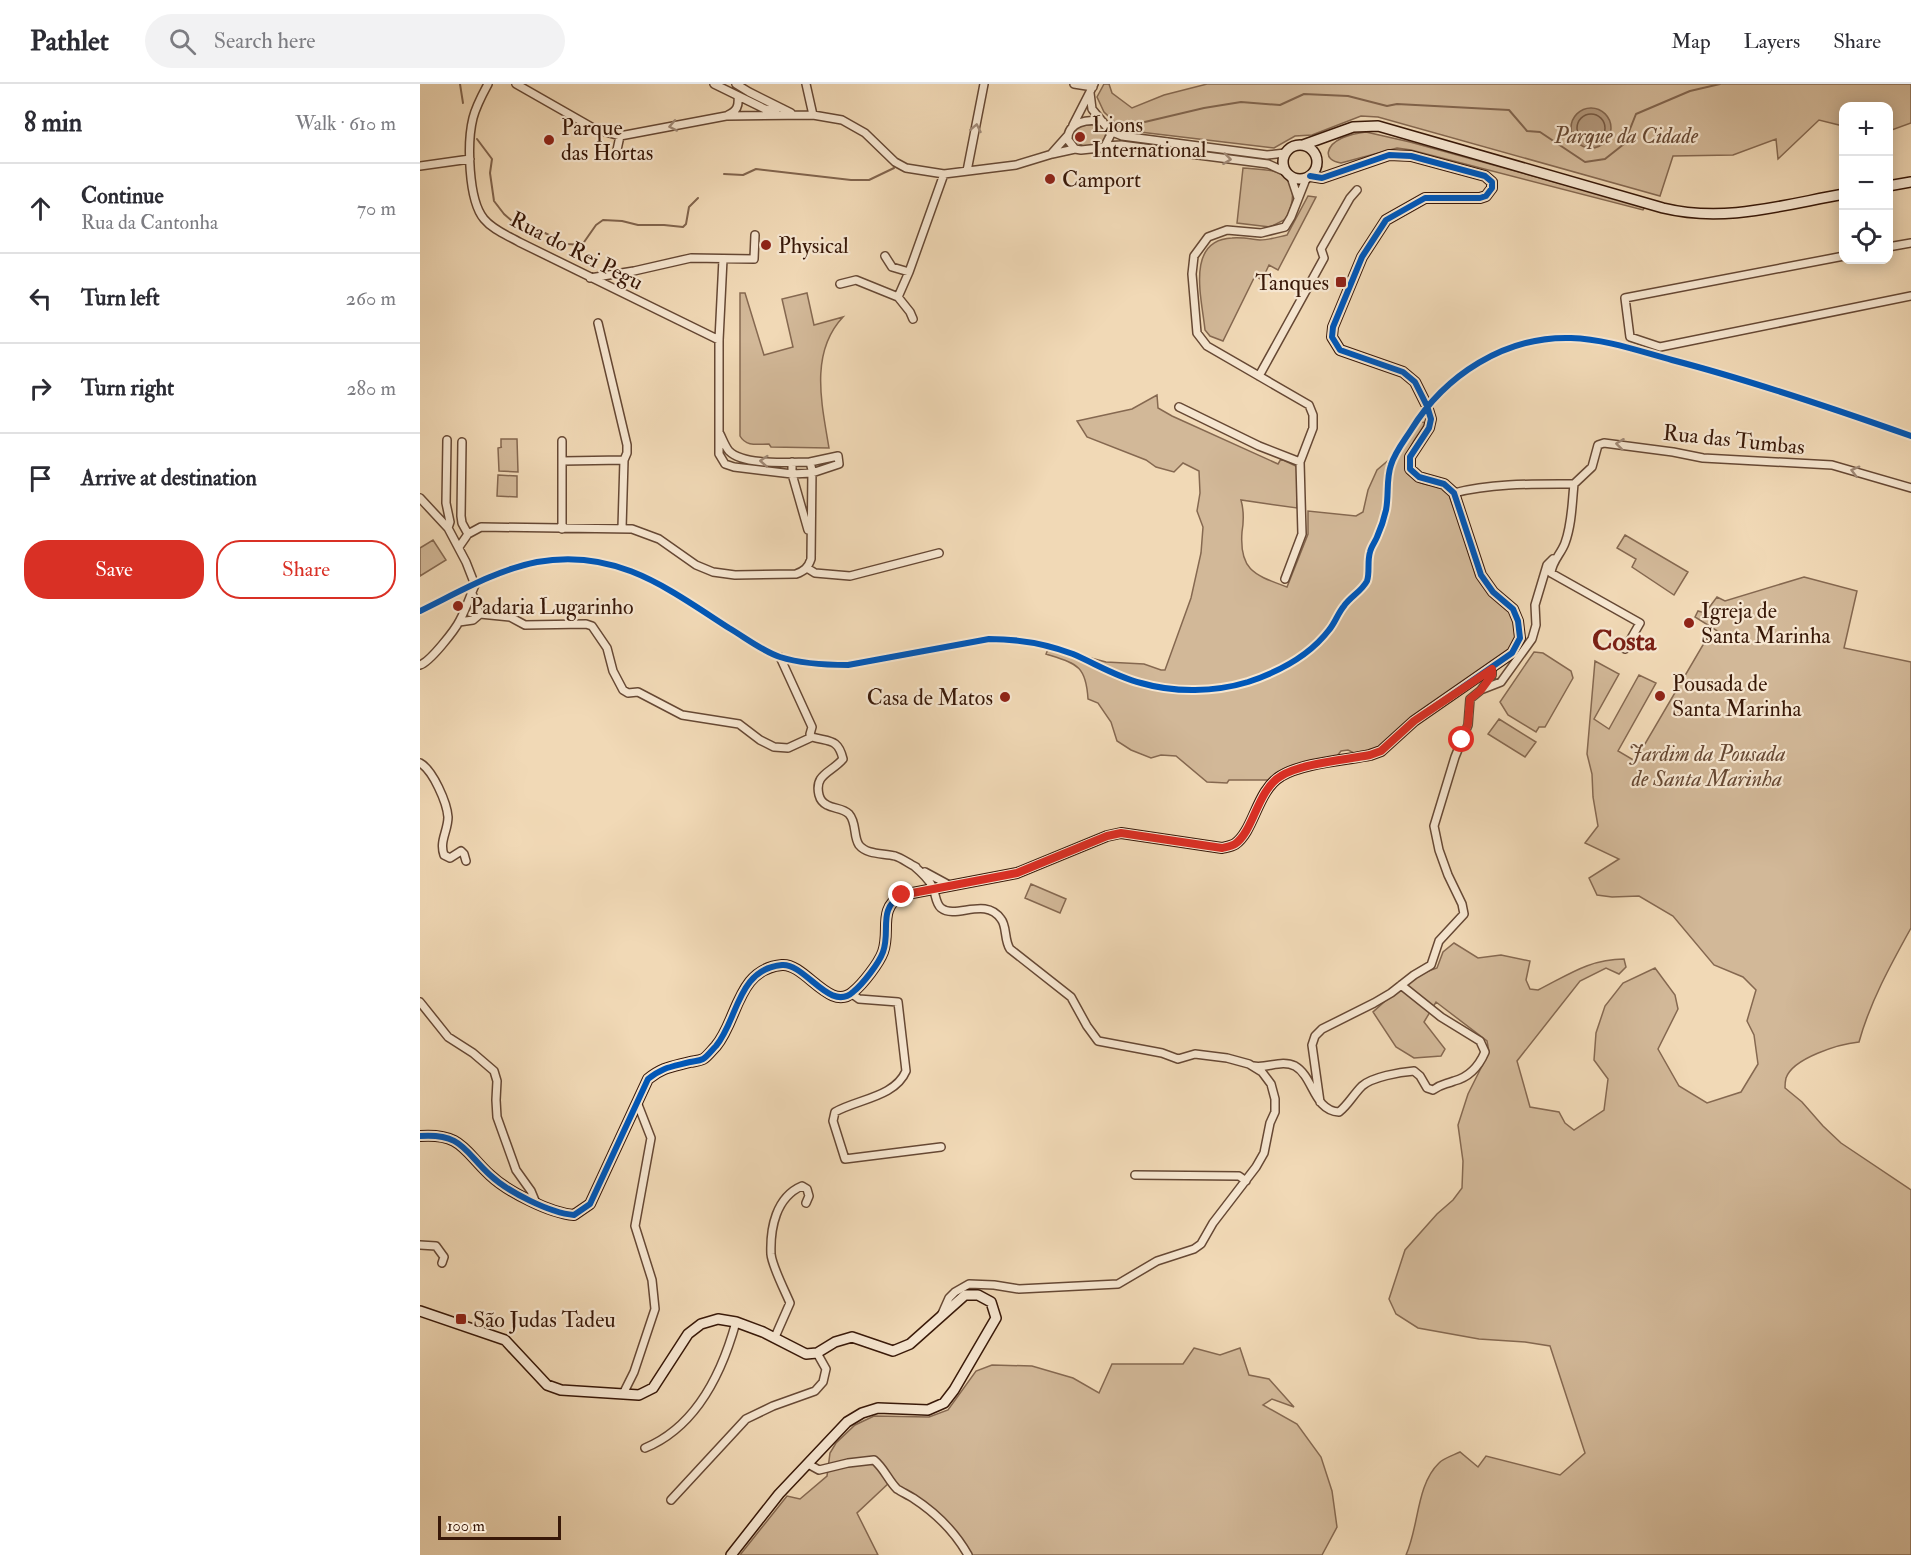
<!DOCTYPE html>
<html lang="en">
<head>
<meta charset="utf-8">
<style>
  :root { --surface:#fff; --page:#f2f2f3; --text:#2b2b33; --muted:#7c7c81; --line:#e1e1e2; --accent:#d93025 }
  body { margin:0; font-family:"IM FELL Double Pica",serif; background:var(--page); color:var(--text) }
  .controls { position:absolute; right:18px; top:18px; display:grid; overflow:hidden; border-radius:12px; box-shadow:0 3px 15px #0003 }
  .controls button { width:54px; height:54px; display:grid; place-items:center; padding:0; border:0; border-bottom:2px solid var(--line); background:var(--surface); color:var(--text); font:30px sans-serif }
  .scale { position:absolute; left:18px; bottom:15px; width:123px; box-sizing:border-box; padding-left:6px; border:3px solid #381808; border-top:0; font-size:16px; line-height:21px; white-space:nowrap; color:#381808; -webkit-text-stroke:4px #f6e6d0; paint-order:stroke }
  .stop { position:absolute; width:18px; height:18px; margin:-14px; border:4px solid #d93025; border-radius:50%; background:#fff }
  .stop.end { background:#d93025; border-color:#fff; box-shadow:0 2px 6px #0008 }
  .list { margin:0; padding:0; list-style:none }
  h2 { display:flex; justify-content:space-between; align-items:center; height:78px; margin:0; padding:0 24px; font-size:26px }
  h2 small { font-size:20px; font-weight:400; color:var(--muted) }
  .list li { display:grid; grid-template-columns:39px 1fr auto; gap:18px; align-items:center; box-sizing:border-box; height:90px; padding:0 24px; border-top:2px solid var(--line) }
  .list b { display:block; font-size:22px; white-space:nowrap }
  .list p { margin:0; font-size:20px; white-space:nowrap; color:var(--muted) }
  .list em { font-size:20px; font-style:normal; color:var(--muted) }
  .actions { display:flex; gap:12px; padding:18px 24px }
  .actions a { flex:1; padding:14px 0; border:2px solid var(--accent); border-radius:24px; text-align:center; font-size:21px; color:var(--accent) }
  .actions .main { background:var(--accent); color:#fff }
  .icon { flex:none; width:33px; height:33px; fill:none; stroke:currentColor; stroke-width:2; stroke-linecap:round; stroke-linejoin:round }
  .map { position:relative; flex:none; width:1491px; height:1471px; overflow:hidden }
  header { display:flex; align-items:center; gap:36px; box-sizing:border-box; height:84px; padding:0 30px; background:var(--surface); border-bottom:2px solid var(--line) }
  header strong { font-size:28px }
  nav { display:flex; gap:33px; margin-inline-start:auto; font-size:21px }
  .search { width:420px; height:54px; background:var(--page); display:flex; align-items:center; gap:15px; box-sizing:border-box; padding:0 21px; border-radius:33px; color:var(--muted); font-size:22px }
  main { display:flex }
  aside { flex:1; background:var(--surface) }
  .map>svg:first-child { display:block }
</style>
</head>
<body>
<header>
<strong>Pathlet</strong>
<div class="search"><svg class="icon" aria-label="search" viewBox="0 0 24 24"><circle cx="10" cy="10" r="6"/><path d="M15 15l6 6"/></svg>Search here</div>
<nav><a>Map</a><a>Layers</a><a>Share</a></nav>
</header>
<main>
<aside>
<h2>8 min<small>Walk · 610 m</small></h2>
<ul class="list">
<li><svg class="icon" aria-label="ahead" viewBox="0 0 24 24"><path d="M12 20V5M6 11l6-6 6 6"/></svg><div><b>Continue</b><p>Rua da Cantonha</p></div><em>70 m</em></li>
<li><svg class="icon" aria-label="left" viewBox="0 0 24 24"><path d="M17 20v-9H6M10 6l-5 5 5 5"/></svg><div><b>Turn left</b></div><em>260 m</em></li>
<li><svg class="icon" aria-label="right" viewBox="0 0 24 24"><path d="M7 20v-9h11M14 6l5 5-5 5"/></svg><div><b>Turn right</b></div><em>280 m</em></li>
<li><svg class="icon" aria-label="arrive" viewBox="0 0 24 24"><path d="M6 21V4h12l-3 4 3 4H6"/></svg><div><b>Arrive at destination</b></div></li>
</ul>
<div class="actions"><a class="main">Save</a><a>Share</a></div>
</aside>
<div class="map">
<svg width="1491" height="1471" viewBox="0 0 1491 1471">
  <rect width="100%" height="100%" fill="#f1d9b6"/>
  <filter id="stains"><feTurbulence type="fractalNoise" baseFrequency=".00333" numOctaves="4"/><feColorMatrix values="0 0 0 0 .2 0 0 0 0 .09 0 0 0 0 .02 0 0 0 .5 -.17"/></filter>
  <radialGradient id="worn" r=".72"><stop offset=".6" stop-color="#630" stop-opacity="0"/><stop offset="1" stop-color="#630" stop-opacity=".3"/></radialGradient>
  <!-- green -->
  <path fill="#d2b898" stroke="#856850" stroke-width="1.5" d="M684,0h5l3,9 20,15 32,-13 43,-11h704v39l-22,8 -1,-25h-44l-1,20 -24,-6 -41,39 -2,-20 -43,16 -60,1 -13,40 -282,-79 -17,-1 -49,19 -17,1 -21,12 -151,-18 -19,-18 -7,-15z
    M678,41c8,2 10,9 5,16l-18,6 -9,-5 -2,-7 3,-7 8,-3z
    M946,48l44,10 235,65 -2,3 -232,-60 -14,-2 -56,15c-20,-3 -14,-18 1,-25 7,-3 15,-5 24,-6z
    M823,84c10,1 20,1 30,3 25,6 22,30 13,48l-16,8 -33,-4z
    M888,112l8,1 -38,73 -9,-5 -7,15 -7,-4 -32,65 -13,-5 -5,-6c-3,-31 -20,-90 27,-92 9,-1 19,1 28,2 9,0 18,-3 27,-5z
    M320,209h5l19,62 29,-8 -11,-48 25,-6 7,32 29,-8c-34,36 -21,88 -14,131l-58,-1 -2,-3c-11,0 -23,3 -29,-8z
    M737,311l1,13 14,8 106,48 3,-5 17,8 -1,41 -56,-8c3,11 3,20 1,32 -3,39 13,43 45,55l21,-53v-23l48,5 7,-4 5,-22 9,-20 14,-12 24,-39 10,4c-10,19 -23,27 -17,51 4,2 9,7 13,9 14,5 15,-2 28,12l25,69 38,51 4,24 -12,17 -127,92 -23,5 -6,-3 -7,1 -4,5c-22,5 -53,6 -69,24h-39l-2,3 -20,-1 -31,-26 -15,-1 -10,3 -20,-8 -14,-9 -6,-19 -13,-19 -10,-4c-2,-34 -11,-35 -42,-45l3,-7 57,15 38,2 17,6h4l26,-72 10,-45 2,-26 -6,-16 3,-18 -1,-22 -16,-8 -9,9 -18,-5 -10,-7 -59,-23 -10,-16 55,-12z
    M81,355h16l1,33 -19,-1 -1,-23 4,-1h-1z
    M78,391l19,1v21l-20,-1z
    M1205,451l63,37 -14,23 -42,-28 4,-8 -19,-11z
    M13,456l13,20 -26,16v-28z
    M1384,493l53,14 -13,57 67,14v266c-20,36 -41,74 -52,114 -20,2 -66,16 -73,36 -1,4 -1,7 -1,10l17,14 21,24 18,17 70,47v365h-505c13,-28 10,-70 33,-92 5,-5 15,-8 21,-11l18,15 8,-11 74,19 25,-22 -35,-107 -25,-4 -46,-3 -61,-11 -22,-14 -7,-15 16,-49 32,-36 16,-14 9,-12 1,-27 -5,-36 10,-31 21,-42 -2,-11 -51,-39 -12,20 21,27 -4,7 -27,2 -18,-11 -23,-35 39,-35 25,-9 6,-16 11,-9 24,15 23,-3 29,6 -4,19 4,9 8,1c30,-15 52,-31 86,-31l2,8 -7,7 -13,-6 -26,13 -63,80 13,46 29,5 6,11 9,7 30,-20 4,-31 -14,-19 2,-27 9,-27 18,-23 32,-15 20,27 3,14 -20,40 21,37 28,17 34,-11 17,-28 -4,-29 -7,-14 9,-31 -13,-13 -29,-12 -41,-49 -34,-20 -27,1 -15,-2 -8,-17 30,-19 -34,-16 13,-17 -5,-29 -1,-23 -5,-20 8,-93 24,13 -25,45 15,10 30,-54 17,8 -38,68 17,10 72,-123 6,3 6,-9 -24,-15 3,-6 7,2 12,-16 8,4z
    M1114,568l9,1 28,18 2,7 -28,49h-6l-3,5 -28,-17 -8,-13z
    M1079,635l37,23 -11,15 -37,-23z
    M611,800l35,15 -6,14 -35,-15z
    M774,1264l26,7 20,-7 9,27 20,4 25,28 -22,-8 -9,6 34,19 24,33 11,34 5,36 -15,28h-354l-14,-22 -64,-51 -33,31 21,42h-138l47,-59 13,3 27,-23 3,-23 6,-10 19,-18 19,-9 55,1 19,-7 28,-39 16,-6 40,1 41,12 26,15 13,-29h71z"/>
  <!-- water -->
  <path fill="#b2977b" stroke="#81644d" stroke-width="1.5" d="M1151 44a20 20 0 1 1 40 0a20 20 0 1 1-40 0Z"/>
  <g fill="none" stroke-linecap="round" stroke-linejoin="round">
    <!-- shore -->
    <path stroke="#755842" stroke-width="1.5" d="M1157 44a14 14 0 1 1 28 0a14 14 0 1 1-28 0Z"/>
    <!-- stream -->
    <path stroke="#81644d" stroke-width="2" d="M40,0l3,19
      M712,41l72,-17 37,-6 39,3 24,-11 44,2 39,10 10,-2 112,6 18,21 13,1 45,30 20,-3 19,-15 12,-30 54,-23 30,-7
      M57,55l15,20 -2,14 4,28 10,13 15,13 26,6 22,11 15,1 14,-20 7,-5 19,1 16,4h26l19,2 3,-3 3,-17 9,-9
      M304,90l19,1 13,-6 95,11h18l25,-12"/>
    <defs>
      <path id="street" d="M68,0c-6,11 -12,22 -15,34 -6,24 -5,82 11,101 9,11 23,16 35,23l200,98
        M96,0l79,45 25,7 106,-20 87,-1 29,5 23,13 30,29 11,6 38,6 72,-9 36,-11 23,-5 6,1 19,-2 5,-2 5,-10v-5l-18,-22 -2,-16
        M294,0l51,25 11,2
        M316,0l13,8 42,21
        M386,0l7,31
        M654,0l19,3
        M308,31c9,-4 11,-9 10,-19
        M653,41l21,-41
        M690,47l12,5 145,19 18,-2
        M685,62l16,-1 147,19 18,8
        M655,65l-7,-9c-1,-18 20,-22 35,-18
        M197,66l3,-14
        M632,69l16,-18
        M0,82l50,-7
        M547,87l17,-87
        M871,93l7,21
        M1468,163l23,-4
        M465,172l7,11 17,5 35,-98
        M1424,172l-219,42 5,39 30,10 251,-51
        M303,175l-4,81v114l6,10 9,3 58,7 20,-1 27,-9 -1,-8 -28,6
        M489,188l-11,25 12,15 3,7
        M170,194l44,-7 57,-13 63,1 1,-24
        M420,200l16,-4 42,17
        M178,239l29,122v8l-3,7 -2,68
        M839,292l65,-118 -3,-9 29,-51 7,-8
        M759,323l80,39 41,16
        M27,356l-1,63 4,19 -2,6
        M142,357v88
        M42,358l-1,74 1,7 6,11
        M143,377l61,-1
        M372,378v12l16,56
        M1154,400l18,-17 6,-22 6,-2 69,9 30,6 129,7 79,23
        M1154,400c-2,19 -2,40 -9,59 -4,11 -13,18 -14,30l89,50 -15,26
        M1034,409c38,-10 81,-9 120,-9
        M0,414l28,30 18,34 9,23c-5,11 -9,24 -15,35 -5,10 -30,42 -40,45
        M39,463l9,-13 13,-7 151,2 27,10 37,26 17,7 22,3 61,-1c8,-3 12,-6 15,-15l1,-89 -2,-8c-21,0 -66,4 -81,-11 -4,-5 -6,-11 -9,-17
        M387,484l8,5 35,3 89,-23
        M865,495l17,-45 -2,-72 13,-34v-13l-4,-10 -102,-59 -10,-13 -5,-59 2,-18 14,-19 19,-7 34,3 24,-6 6,-10 15,-38
        M51,509c6,6 4,14 9,21
        M39,538l14,-2 7,-6 30,3 15,8 61,-1 6,2 15,22 6,23 10,19 5,3 10,-1 44,23 57,9 21,16 14,7 14,1 24,-11
        M360,573l32,70 -2,7 2,3
        M1063,605l18,-7 31,-43 4,-14 -1,-20 12,-40 6,-6
        M392,653c17,5 26,1 31,22 -12,14 -29,15 -24,36 1,4 4,8 8,10 7,4 16,3 22,9 8,9 4,22 10,31 8,10 24,8 36,11 7,2 14,8 21,11
        M0,679c13,7 27,40 28,54 0,14 -9,24 -4,38l6,3 11,-7 3,3 2,7
        M494,782c7,6 14,12 18,20 4,7 3,17 9,22 15,12 44,-12 60,11 6,7 3,21 9,30l61,48 16,29 11,15 64,12 16,6 17,-5 32,4 22,6 13,8 9,12 4,15v13l-5,11 -6,30 -8,14 -43,56 -12,21 -7,5 -37,12 -39,23 -99,5 -25,-4 -25,-1 -14,8 -6,6 -8,18
        M505,788l24,13
        M432,910l7,5 39,3 8,69c-11,26 -48,28 -71,41l-2,9 12,38 96,-12
        M0,918l28,35 25,16 21,18 3,10 -1,19 1,17 19,53 15,21 5,12
        M833,982c14,3 28,-7 42,0 19,11 18,44 44,46 9,-7 14,-17 23,-26 10,-9 38,-14 52,-15l6,5 7,12 6,2c10,-7 11,-5 21,-9 16,-4 25,-15 31,-29l-5,-11 -39,-24 -40,-32
        M900,1018l-8,-57 3,-9 7,-7 52,-26 17,-10 23,-18 17,-10 8,-24 25,-27 -2,-10 -14,-29 -9,-25 -5,-24 21,-69 13,-32 2,-26 11,-9 11,-15v-6
        M715,1091l104,1 7,5
        M0,1161l16,1 8,11 -2,6
        M355,1253l15,-34c-5,-12 -18,-37 -19,-49 -1,-26 5,-57 31,-68l5,3 2,7 -3,7
        M203,1310l11,-22 21,-63 -3,-29 -17,-54 16,-88 -14,-36
        M225,1364c51,-21 77,-75 91,-126
        M388,1380l11,6 29,-7 26,-3c10,8 14,20 23,29 5,3 11,6 16,9 23,15 42,34 55,57
        M251,1416l75,-81 27,-13 42,-15 8,-9 3,-13 -9,-16"/>
      <path id="secondary" d="M863 78a17 17 0 1 1 34 0a17 17 0 1 1-34 0Z
        M883,61l50,-18 25,-1 285,82c62,15 119,-3 181,-14
        M1468,102l23,-4
        M0,1052c42,-3 44,15 70,39 18,17 60,38 84,40l16,-11 58,-125c15,-12 23,-12 42,-17 4,-1 9,-1 13,-3 4,-2 9,-9 13,-13 22,-26 21,-77 66,-81 23,-2 48,48 71,27 10,-8 26,-29 30,-40 8,-22 -6,-43 19,-57l115,-22 90,-37 14,-3 101,15c4,-1 10,-2 13,-4 19,-13 22,-54 46,-68 21,-13 65,-16 89,-21l11,-4 33,-30 98,-68 8,-15 -2,-17 -5,-12 -20,-17 -12,-17 -27,-82 -10,-9 -25,-7 -9,-8v-12l19,-29 2,-9 -4,-13 -12,-24 -12,-10 -63,-22 -8,-13 1,-10 29,-70 24,-37 39,-22h55l6,-2 6,-8v-6l-7,-6 -74,-20 -22,-1 -67,23 -12,-2
        M0,1227l85,29 42,45 14,5 78,5 14,-7 35,-54 13,-10 17,-5 18,3 27,10 43,22 11,-1 18,-11 17,-5 41,14 17,-7 55,-49h13l13,7 5,16 -42,72 -10,13 -16,7 -50,-2 -16,5 -15,9 -68,72 -48,61"/>
    </defs>
    <!-- street casing -->
    <use href="#street" stroke="#664834" stroke-width="10"/>
    <!-- secondary casing -->
    <use href="#secondary" stroke="#381808" stroke-width="12"/>
    <!-- street -->
    <use href="#street" stroke="#f6e6d0" stroke-width="7"/>
    <!-- secondary -->
    <use href="#secondary" stroke="#f6e6d0" stroke-width="9"/>
    <defs>
      <path id="cycleway" d="M0,527c37,-18 76,-41 117,-49 79,-14 130,26 192,66 17,10 33,23 51,29 22,7 46,8 68,8l141,-26c28,0 58,5 84,15 23,10 44,23 68,29 34,10 74,9 107,-1 30,-10 62,-27 81,-52 6,-7 9,-17 15,-24 6,-9 18,-15 23,-25 3,-9 0,-19 3,-29 1,-5 5,-10 7,-15 4,-9 7,-18 9,-27 3,-15 0,-31 5,-45 4,-13 13,-24 20,-35 34,-55 94,-94 160,-92 34,1 68,13 101,22 81,21 160,48 239,76
        M0,1052c42,-3 44,15 70,39 18,17 60,38 84,40l16,-11 58,-125c15,-12 23,-12 42,-17 4,-1 9,-1 13,-3 4,-2 9,-9 13,-13 22,-26 21,-77 66,-81 23,-2 48,48 71,27 10,-8 26,-29 30,-40 8,-22 -6,-43 19,-57l115,-22 90,-37 14,-3 101,15c4,-1 10,-2 13,-4 19,-13 22,-54 46,-68 21,-13 65,-16 89,-21l11,-4 33,-30 98,-68 8,-15 -2,-17 -5,-12 -20,-17 -12,-17 -27,-82 -10,-9 -25,-7 -9,-8v-12l19,-29 2,-9 -4,-13 -12,-24 -12,-10 -63,-22 -8,-13 1,-10 29,-70 24,-37 39,-22h55l6,-2 6,-8v-6l-7,-6 -74,-20 -22,-1 -67,23 -12,-2"/>
    </defs>
    <!-- cycleway casing -->
    <use href="#cycleway" stroke="#f6e6d0" stroke-width="10"/>
    <!-- cycleway -->
    <use href="#cycleway" stroke="#0057b8" stroke-width="6"/>
  </g>
  <!-- one-way arrows -->
  <defs><path id="oneway-chevron" d="M-2-3.5L2.5 0L-2 3.5" fill="none" stroke-width="1.6" stroke-linecap="round" stroke-linejoin="round" transform="scale(1.5)"/></defs>
  <g stroke="#a08976">
    <use href="#oneway-chevron" transform="translate(253 42) rotate(169)"/>
    <use href="#oneway-chevron" transform="translate(556 44) rotate(-79)"/>
    <use href="#oneway-chevron" transform="translate(807 75) rotate(7)"/>
    <use href="#oneway-chevron" transform="translate(1200 360) rotate(-173)"/>
    <use href="#oneway-chevron" transform="translate(344 377) rotate(-176)"/>
    <use href="#oneway-chevron" transform="translate(1435 387) rotate(-165)"/>
  </g>
  <g fill="none" stroke-linecap="round" stroke-linejoin="round">
    <!-- route -->
    <path stroke="#d93025" stroke-width="8" d="M482,811l115,-22 90,-37 14,-3 101,15c4,-1 10,-2 13,-4 19,-13 22,-54 46,-68 21,-13 64,-16 89,-21l11,-4 33,-30 78,-52v6l-11,15 -11,9 -2,25 -6,16"/>
  </g>
  <!-- markers -->
  <g fill="#8f2418" stroke="#f6e6d0" stroke-width="2">
    <circle cx="660" cy="53" r="6"/>
    <circle cx="129" cy="56" r="6"/>
    <circle cx="630" cy="95" r="6"/>
    <circle cx="346" cy="161" r="6"/>
    <rect x="915" y="192" width="12" height="12" rx="3"/>
    <circle cx="38" cy="522" r="6"/>
    <circle cx="1269" cy="539" r="6"/>
    <circle cx="1240" cy="612" r="6"/>
    <circle cx="585" cy="613" r="6"/>
    <rect x="35" y="1229" width="12" height="12" rx="3"/>
  </g>
  <g text-anchor="middle" stroke-width="4.5" stroke-linejoin="round" paint-order="stroke">
    <!-- poi labels -->
    <g font-size="22" fill="#381808" stroke="#f6e6d0" text-anchor="start">
      <text x="672" y="48">Lions<tspan x="672" dy="25">International</tspan></text>
      <text x="141" y="51">Parque<tspan x="141" dy="25">das Hortas</tspan></text>
      <text x="642" y="103">Camport</text>
      <text x="358" y="169">Physical</text>
      <text x="909" y="206" text-anchor="end">Tanques</text>
      <text x="50" y="530">Padaria Lugarinho</text>
      <text x="1281" y="534">Igreja de<tspan x="1281" dy="25">Santa Marinha</tspan></text>
      <text x="1252" y="607">Pousada de<tspan x="1252" dy="25">Santa Marinha</tspan></text>
      <text x="573" y="621" text-anchor="end">Casa de Matos</text>
      <text x="53" y="1243">São Judas Tadeu</text>
    </g>
    <!-- park labels -->
    <g font-size="22" font-style="italic" fill="#664833" stroke="#f6e6d0">
      <text x="1206" y="59">Parque da Cidade</text>
      <text x="1287" y="677">Jardim da Pousada<tspan x="1287" dy="25">de Santa Marinha</tspan></text>
    </g>
    <!-- street labels -->
    <g font-size="22" fill="#381808" stroke="#f6e6d0">
      <text transform="translate(157 166) rotate(27)" y="8">Rua do Rei Pegu</text>
      <text transform="translate(1314 355) rotate(6)" y="8">Rua das Tumbas</text>
    </g>
    <!-- district labels -->
    <g font-size="28" font-weight="bold" fill="#7a1f14" stroke="#f6e6d0">
      <text x="1204" y="566">Costa</text>
    </g>
  </g>
  <rect width="100%" height="100%" filter="url(#stains)"/>
  <rect width="100%" height="100%" fill="url(#worn)"/>
</svg>
<div class="controls">
<button>+</button>
<button>−</button>
<button><svg class="icon" aria-label="locate" viewBox="0 0 24 24"><circle cx="12" cy="12" r="6"/><path d="M12 2v4M12 18v4M2 12h4M18 12h4"/></svg></button>
</div>
<div class="scale">100 m</div>
<div class="stop" style="left:1042px;top:656px"></div>
<div class="stop end" style="left:482px;top:811px"></div>
</div>
</main>
</body>
</html>
